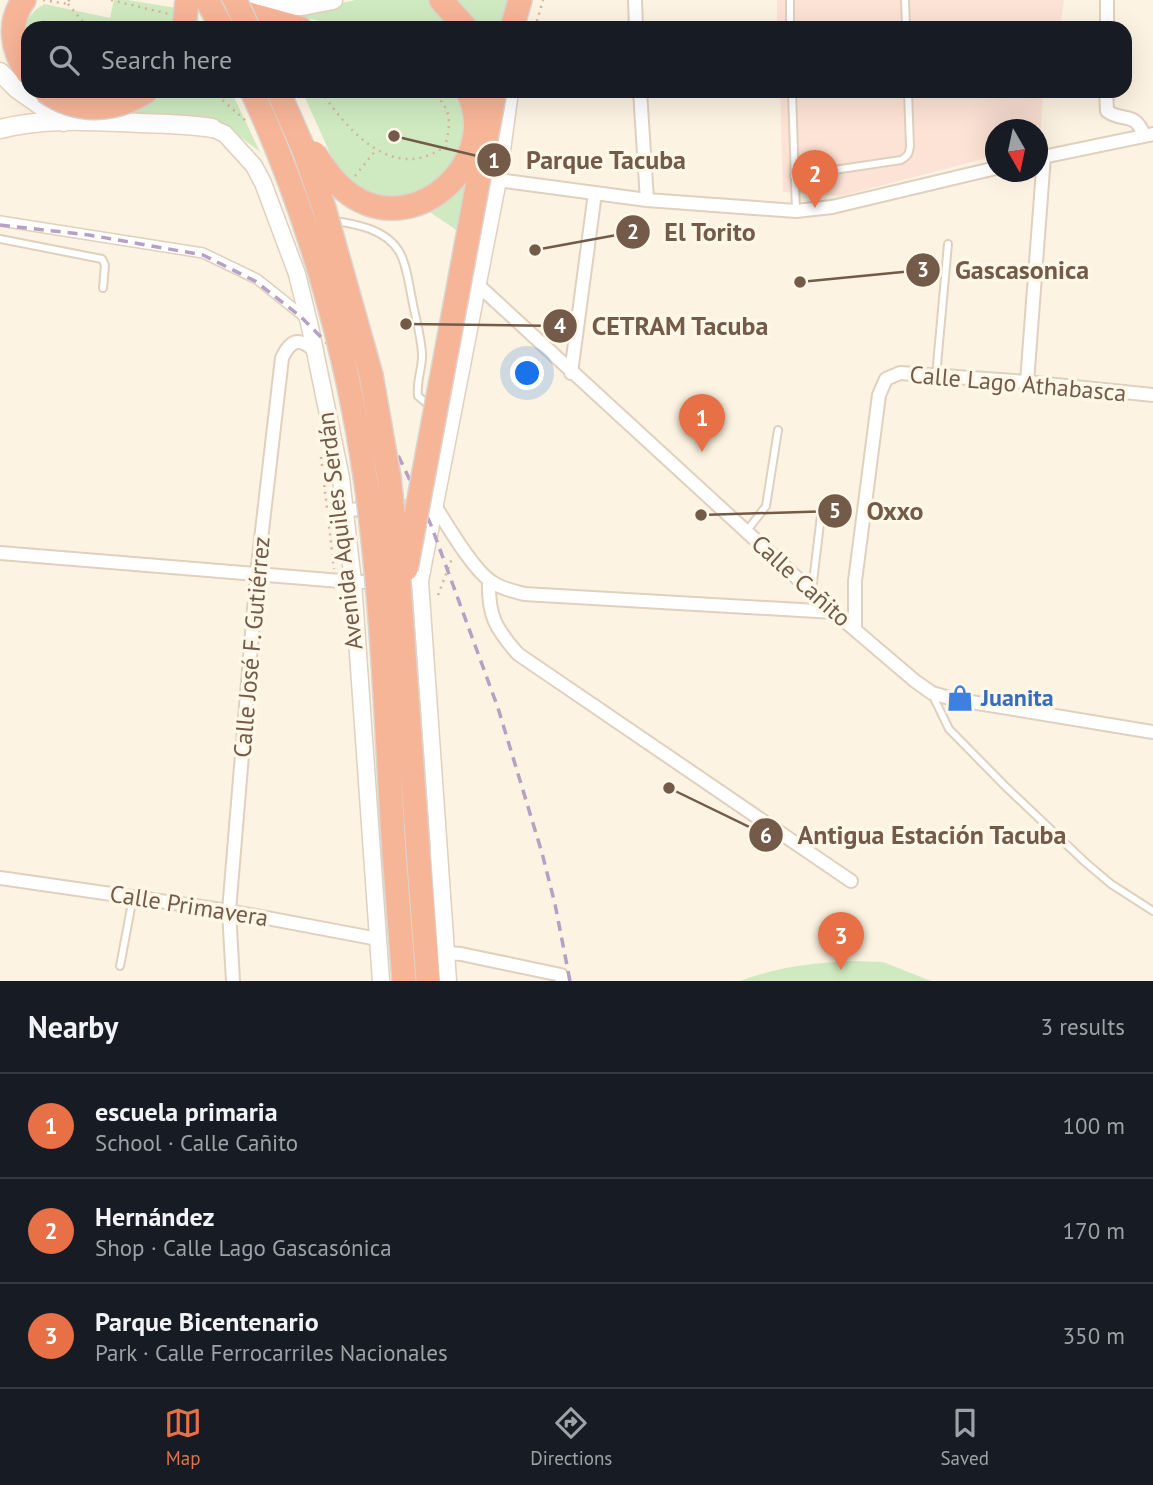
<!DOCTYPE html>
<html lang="en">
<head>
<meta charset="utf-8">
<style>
  :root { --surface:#171b24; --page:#20242c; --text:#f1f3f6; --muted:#9ea1a6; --line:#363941; --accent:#e77046 }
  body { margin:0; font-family:"PT Sans",sans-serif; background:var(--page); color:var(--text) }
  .compass { position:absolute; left:985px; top:119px; width:63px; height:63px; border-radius:50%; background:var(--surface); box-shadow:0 7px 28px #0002; rotate:171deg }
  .you { position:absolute; left:528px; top:374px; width:24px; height:24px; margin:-18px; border:5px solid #fff; border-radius:50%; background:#1a73e8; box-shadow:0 0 0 10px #1a73e833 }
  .badge { display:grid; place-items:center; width:46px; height:46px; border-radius:50%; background:var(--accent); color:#fff; font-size:23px; font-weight:700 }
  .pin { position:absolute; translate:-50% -58px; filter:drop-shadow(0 2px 4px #0008) }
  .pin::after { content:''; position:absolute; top:37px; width:24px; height:21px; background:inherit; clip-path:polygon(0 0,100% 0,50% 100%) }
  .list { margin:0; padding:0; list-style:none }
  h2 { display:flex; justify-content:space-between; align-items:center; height:91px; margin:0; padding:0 28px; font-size:30px }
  h2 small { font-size:23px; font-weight:400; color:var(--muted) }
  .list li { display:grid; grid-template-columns:46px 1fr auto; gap:21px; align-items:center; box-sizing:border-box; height:105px; padding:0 28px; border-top:2px solid var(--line) }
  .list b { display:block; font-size:26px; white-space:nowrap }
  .list p { margin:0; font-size:23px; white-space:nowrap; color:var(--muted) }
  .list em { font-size:23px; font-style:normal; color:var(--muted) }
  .icon { flex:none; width:38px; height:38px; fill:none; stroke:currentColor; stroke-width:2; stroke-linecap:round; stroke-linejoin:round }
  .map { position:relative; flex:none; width:1153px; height:981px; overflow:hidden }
  .search { position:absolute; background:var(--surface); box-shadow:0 7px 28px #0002; left:21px; right:21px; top:21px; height:77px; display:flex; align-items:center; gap:18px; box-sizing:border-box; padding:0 24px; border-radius:21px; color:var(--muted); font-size:26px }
  .sheet { height:406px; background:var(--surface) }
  nav { display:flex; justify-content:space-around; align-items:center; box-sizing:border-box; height:98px; border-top:2px solid var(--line); background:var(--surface); font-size:19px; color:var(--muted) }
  nav a { display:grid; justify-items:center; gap:4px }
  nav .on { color:var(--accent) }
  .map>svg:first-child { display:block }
</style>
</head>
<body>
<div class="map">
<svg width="1153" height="981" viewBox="0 0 1153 981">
  <rect width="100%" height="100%" fill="#fcf3e2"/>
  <!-- commercial -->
  <path fill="#fde3d5" d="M777,0h287l-4,28h-283z
    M780,91h263l-3,54h-2v-15h-42l-1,26 -154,40 -58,-4z"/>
  <!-- green -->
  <path fill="#cfeac1" d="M114,0h14l66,11 8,17h-174v33l-9,-24 6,-1c1,-17 5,-23 19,-32l66,14z
    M356,0h154l-6,28h-151l-65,-14z
    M57,91h174l29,61 -27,-21 -21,-10 -24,-5 -70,-4 -20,-12z
    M302,91h151l9,20 2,24 28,22 -16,86 -69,-46 -21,-1 -21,-6 -14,-9 -12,-12 -9,-16z
    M855,961l28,1 48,19h-191c37,-14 76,-19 115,-20z"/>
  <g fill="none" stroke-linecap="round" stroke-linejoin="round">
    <defs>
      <path id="service" d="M790,0v28
        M905,0l1,28
        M792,91l4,120
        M794,176l107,-16c7,-4 8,-6 9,-14l-2,-55
        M333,221c14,1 25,4 37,8 36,14 35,37 42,70 3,18 9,36 10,54 1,14 -6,28 -4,43l13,11
        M0,239l102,20 3,6 -2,23
        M936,376l12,-132
        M746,532l20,-26 12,-76
        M812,590l10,-83
        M932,694l17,35 56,57 80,76 26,22 42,27
        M120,966l13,-69"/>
      <path id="pedestrian" d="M0,221l203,32 54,26 50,40"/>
      <path id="minor" d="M635,0l1,28
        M1107,28v-28
        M640,91l7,109
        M1106,91l1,20c16,12 27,-1 37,24
        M1038,158l115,-24
        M498,180l149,20 149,11 36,-4 164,-39
        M478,285l356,327 81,69 17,12 21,6 200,33
        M571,373l24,-180
        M1027,382l17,-226
        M344,510l91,-4c13,20 38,64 57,76 10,7 21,9 32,12l310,18
        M0,553l353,29 67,-1
        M489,581c-1,34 6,47 29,73l333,227
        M855,629v-48l24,-186 7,-16 14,-6 127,9 126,13
        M0,878l229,33 149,28
        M446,953l15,1 100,21 1,6
        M233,981l-4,-70 28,-337 25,-216c9,-19 18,-21 33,-7"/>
      <path id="tertiary" d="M212,128l13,6 29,32 9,17 34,91 13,53 31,151 12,104 28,399
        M448,981l-28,-400 78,-401 12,-89"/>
      <path id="secondary" d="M243,7l59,-1 31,-6
        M0,72l17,17 47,33
        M0,129c45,-12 95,-8 141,-6 24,1 47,1 71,5"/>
      <path id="motorway" d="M24,0c-17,22 -12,51 4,73
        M441,0l25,28
        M227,8l73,20
        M512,28l8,-28
        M418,850l10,131
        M394,852l10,129"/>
    </defs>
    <!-- service casing -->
    <use href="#service" stroke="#e0d0be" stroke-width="10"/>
    <!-- pedestrian casing -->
    <use href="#pedestrian" stroke="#e0d0be" stroke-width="12"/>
    <!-- minor casing -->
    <use href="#minor" stroke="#e0d0be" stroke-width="16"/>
    <!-- tertiary casing -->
    <use href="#tertiary" stroke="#e0d0be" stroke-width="19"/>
    <!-- secondary casing -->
    <use href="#secondary" stroke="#e6d1bc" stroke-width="21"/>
    <!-- motorway casing -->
    <use href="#motorway" stroke="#dbd4cf" stroke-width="26"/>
    <!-- path -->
    <path stroke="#d6b59d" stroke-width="2.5" stroke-dasharray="2 5" stroke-linecap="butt" d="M43,0l25,4 1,-4
      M111,0l58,14
      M68,4l20,24
      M535,28l8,-28
      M212,91l34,30
      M321,91c20,30 53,71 93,68 11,-1 22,-7 31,-12l5,4
      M430,91c23,17 21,32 15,56
      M355,176l21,-26
      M321,457l13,112
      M438,595l15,-39"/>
    <!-- service -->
    <use href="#service" stroke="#fff" stroke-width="6"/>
    <!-- pedestrian -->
    <use href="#pedestrian" stroke="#fff" stroke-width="9"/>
    <!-- minor -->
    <use href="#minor" stroke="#fff" stroke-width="12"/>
    <!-- tertiary -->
    <use href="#tertiary" stroke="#fff" stroke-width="16"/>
    <!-- secondary -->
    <use href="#secondary" stroke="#fff" stroke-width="18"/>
    <!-- motorway -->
    <use href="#motorway" stroke="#f7b598" stroke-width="23"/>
    <!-- rail -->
    <path stroke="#b6a1c5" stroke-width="3.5" stroke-dasharray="10 7" stroke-linecap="butt" d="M0,225l89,10 114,20 52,26 45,35 41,41 32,45 58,123 67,183 44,145 13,51 15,77"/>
    <defs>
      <path id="motorway-bridge" d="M207,0l15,28
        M235,0l13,28
        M184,28l3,-28
        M45,91c32,23 70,21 102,0
        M252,91c56,122 95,258 114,391 17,122 20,247 28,370
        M278,91l26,59 20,58 47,167 18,102 7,65 22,308
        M314,153c14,21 29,42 54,51 64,23 132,-53 99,-113
        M406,569l88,-473"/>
    </defs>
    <!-- motorway-bridge casing -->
    <use href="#motorway-bridge" stroke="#dbd4cf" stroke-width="26" stroke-linecap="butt"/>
    <!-- motorway-bridge -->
    <use href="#motorway-bridge" stroke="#f7b598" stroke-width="23"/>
  </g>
  <!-- icons -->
  <defs>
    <symbol id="shop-bare" viewBox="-9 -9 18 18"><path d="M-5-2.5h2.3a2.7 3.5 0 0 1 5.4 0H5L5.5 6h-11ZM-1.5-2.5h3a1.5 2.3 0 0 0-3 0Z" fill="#3f7fe0" stroke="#fff7e8" stroke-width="2.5" paint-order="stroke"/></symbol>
  </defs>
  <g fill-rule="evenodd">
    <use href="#shop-bare" x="941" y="679" width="38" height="38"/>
  </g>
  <g text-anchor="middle" stroke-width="7" stroke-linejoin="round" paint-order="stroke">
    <!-- street labels -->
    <g font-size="24" fill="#745a48" stroke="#fff7e8">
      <text transform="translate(1018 384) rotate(5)" y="8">Calle Lago Athabasca</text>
      <text transform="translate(340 531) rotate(-97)" y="8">Avenida Aquiles Serdán</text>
      <text transform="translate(801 581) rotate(42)" y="8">Calle Cañito</text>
      <text transform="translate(252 647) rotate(-85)" y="8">Calle José F. Gutiérrez</text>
      <text transform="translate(189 906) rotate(9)" y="8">Calle Primavera</text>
    </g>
    <!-- shop labels -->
    <g font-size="24" font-weight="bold" fill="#366cbe" stroke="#fff7e8" text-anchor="start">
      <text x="981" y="706">Juanita</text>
    </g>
  </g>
  <!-- callouts -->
  <path fill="none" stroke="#745a48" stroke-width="2.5" d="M394 136L494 160M535 250L633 232M800 282L923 270M406 324L560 326M701 515L835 511M669 788L766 835"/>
  <g fill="#745a48" stroke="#fff7e8" stroke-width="2.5">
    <circle cx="394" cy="136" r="7"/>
    <circle cx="535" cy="250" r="7"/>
    <circle cx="800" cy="282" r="7"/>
    <circle cx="406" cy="324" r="7"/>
    <circle cx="701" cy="515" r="7"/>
    <circle cx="669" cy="788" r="7"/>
    <circle cx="494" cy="160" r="18"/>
    <circle cx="633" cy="232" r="18"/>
    <circle cx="923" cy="270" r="18"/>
    <circle cx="560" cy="326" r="18"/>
    <circle cx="835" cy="511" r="18"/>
    <circle cx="766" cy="835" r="18"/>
  </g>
  <g font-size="21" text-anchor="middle" font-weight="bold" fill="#fff">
    <text x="494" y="168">1</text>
    <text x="633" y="239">2</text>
    <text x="923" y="277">3</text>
    <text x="560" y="333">4</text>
    <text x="835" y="518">5</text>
    <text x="766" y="843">6</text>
  </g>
  <g font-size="26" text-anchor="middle" font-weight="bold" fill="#745a48" stroke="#fff7e8" stroke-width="7" stroke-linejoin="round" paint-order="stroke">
    <text x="606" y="169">Parque Tacuba</text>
    <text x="710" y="241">El Torito</text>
    <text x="1022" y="279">Gascasonica</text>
    <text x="680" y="335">CETRAM Tacuba</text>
    <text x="895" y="520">Oxxo</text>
    <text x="932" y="844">Antigua Estación Tacuba</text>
  </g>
</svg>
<svg class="compass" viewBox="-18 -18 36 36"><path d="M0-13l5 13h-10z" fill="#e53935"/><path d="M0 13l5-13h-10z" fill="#9ea1a6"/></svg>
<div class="you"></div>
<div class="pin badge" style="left:702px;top:452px">1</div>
<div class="pin badge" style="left:815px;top:208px">2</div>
<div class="pin badge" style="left:841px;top:970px">3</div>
<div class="search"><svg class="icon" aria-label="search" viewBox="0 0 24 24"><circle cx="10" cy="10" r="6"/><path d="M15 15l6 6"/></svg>Search here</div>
</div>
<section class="sheet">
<h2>Nearby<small>3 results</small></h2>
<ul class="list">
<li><span class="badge">1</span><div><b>escuela primaria</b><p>School · Calle Cañito</p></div><em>100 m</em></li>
<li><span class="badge">2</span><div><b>Hernández</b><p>Shop · Calle Lago Gascasónica</p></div><em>170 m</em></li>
<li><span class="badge">3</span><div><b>Parque Bicentenario</b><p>Park · Calle Ferrocarriles Nacionales</p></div><em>350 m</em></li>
</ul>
</section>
<nav>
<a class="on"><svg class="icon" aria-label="map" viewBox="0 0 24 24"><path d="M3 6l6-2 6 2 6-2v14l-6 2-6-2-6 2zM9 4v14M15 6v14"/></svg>Map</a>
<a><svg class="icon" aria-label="directions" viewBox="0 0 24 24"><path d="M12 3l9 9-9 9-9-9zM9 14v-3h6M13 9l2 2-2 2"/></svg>Directions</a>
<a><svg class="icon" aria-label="saved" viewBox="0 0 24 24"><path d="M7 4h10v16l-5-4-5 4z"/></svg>Saved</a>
</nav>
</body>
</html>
